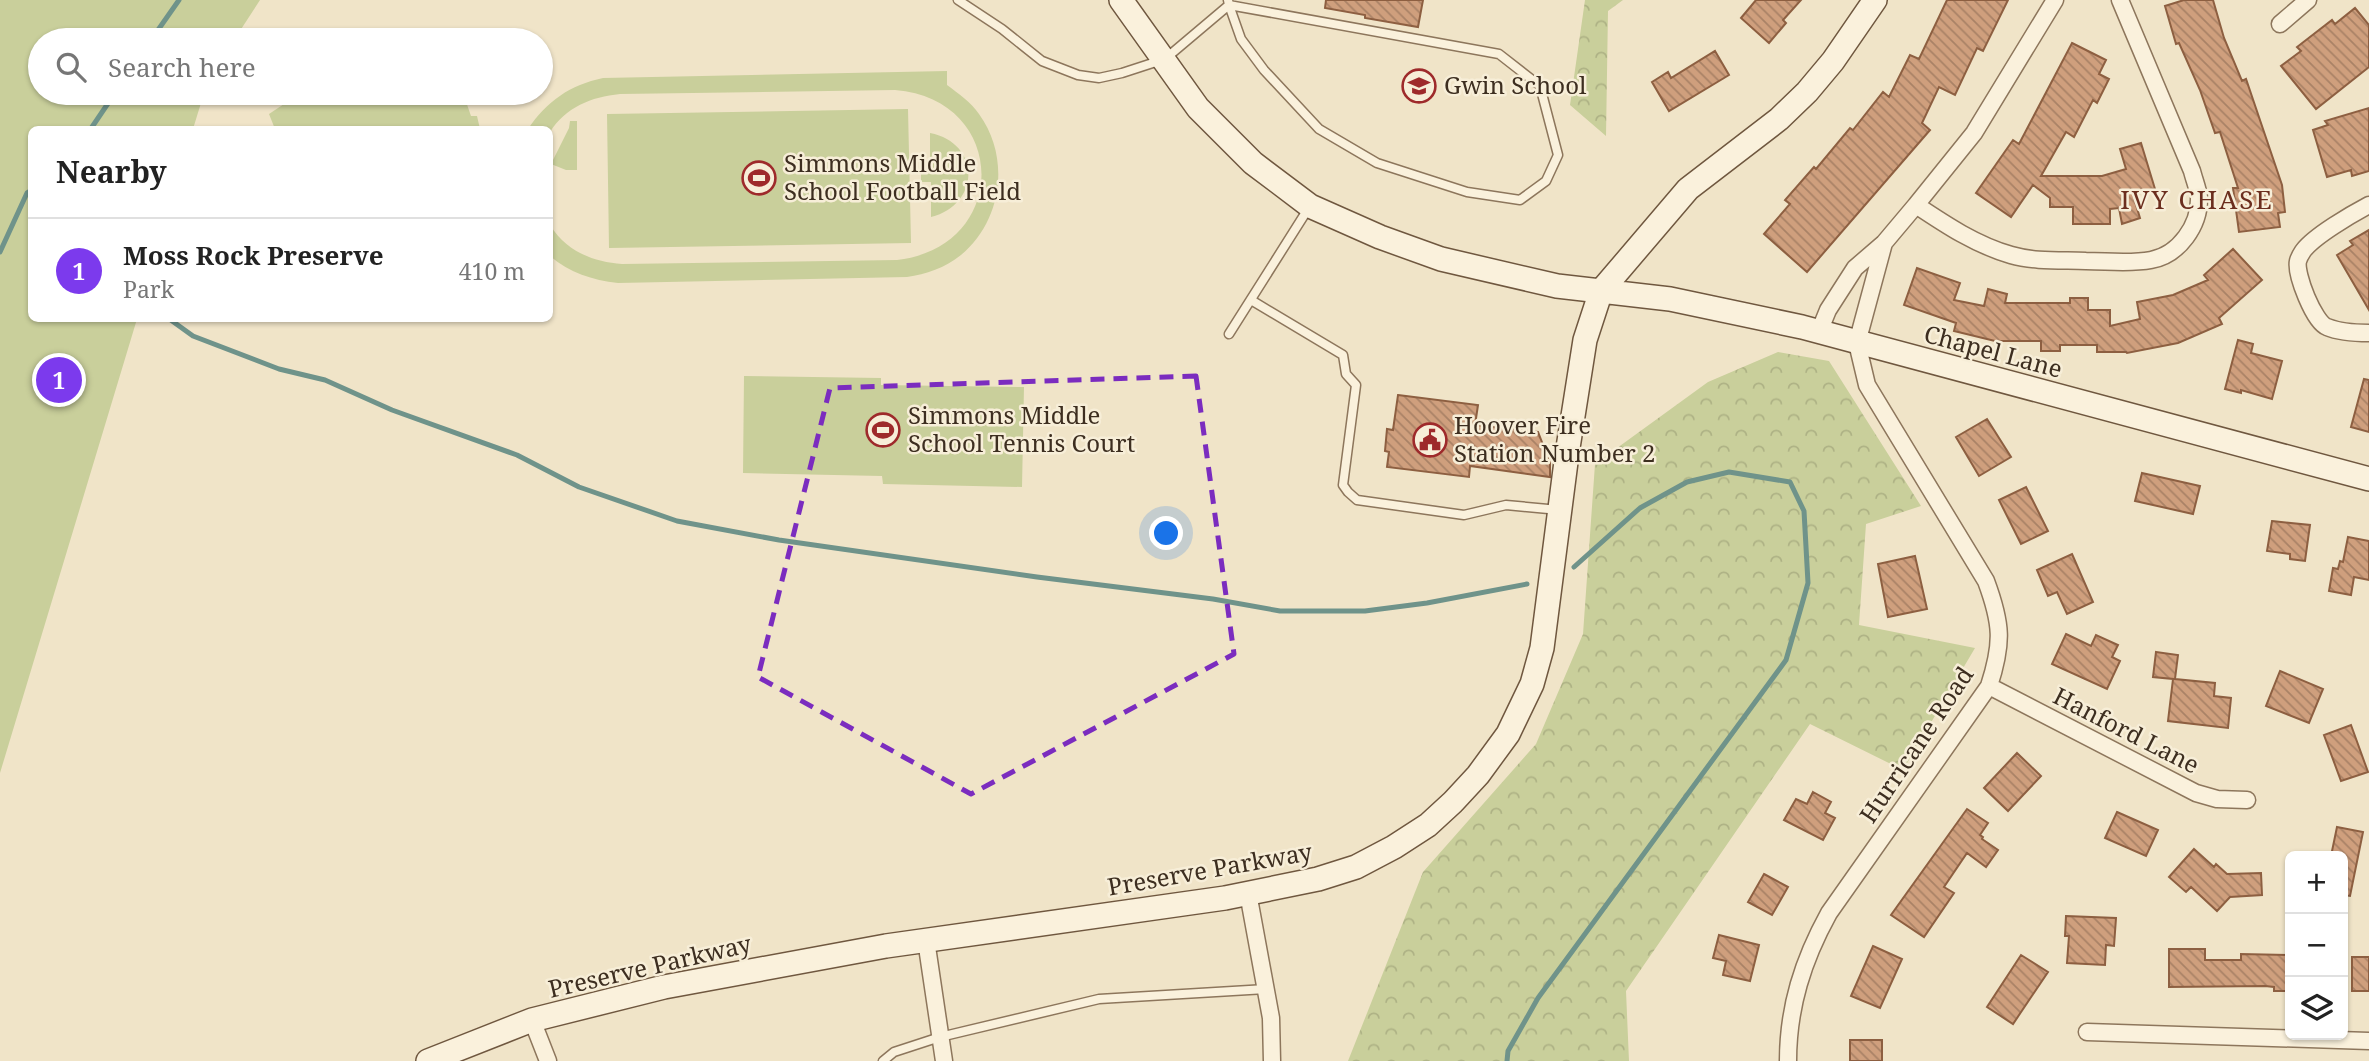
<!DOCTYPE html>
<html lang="en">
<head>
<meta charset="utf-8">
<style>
  :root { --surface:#fff; --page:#f2f2f2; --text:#222; --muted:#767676; --line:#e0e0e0; --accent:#7c3aed }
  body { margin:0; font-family:"Noto Serif",serif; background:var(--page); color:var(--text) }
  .controls { position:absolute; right:21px; bottom:21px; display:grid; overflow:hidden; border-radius:10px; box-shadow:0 2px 5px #0004 }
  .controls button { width:63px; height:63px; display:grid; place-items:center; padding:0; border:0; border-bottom:2px solid var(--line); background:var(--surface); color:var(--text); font:35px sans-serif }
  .you { position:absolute; left:1167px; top:534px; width:24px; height:24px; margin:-18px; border:5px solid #fff; border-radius:50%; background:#1a73e8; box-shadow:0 0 0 10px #1a73e833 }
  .badge { display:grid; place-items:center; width:46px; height:46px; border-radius:50%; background:var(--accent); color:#fff; font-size:23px; font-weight:700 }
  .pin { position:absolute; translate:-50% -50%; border:4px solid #fff; box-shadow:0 2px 7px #0006 }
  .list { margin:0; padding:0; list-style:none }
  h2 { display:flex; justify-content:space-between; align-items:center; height:91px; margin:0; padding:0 28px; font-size:30px }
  h2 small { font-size:23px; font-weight:400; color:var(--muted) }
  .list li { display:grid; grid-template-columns:46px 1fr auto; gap:21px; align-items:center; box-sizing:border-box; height:105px; padding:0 28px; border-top:2px solid var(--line) }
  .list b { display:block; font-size:26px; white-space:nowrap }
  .list p { margin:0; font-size:23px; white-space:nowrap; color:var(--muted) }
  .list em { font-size:23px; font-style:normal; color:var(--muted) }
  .icon { flex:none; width:38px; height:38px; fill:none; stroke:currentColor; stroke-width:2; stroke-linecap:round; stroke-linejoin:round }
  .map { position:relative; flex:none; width:2369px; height:1061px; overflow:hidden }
  .search { position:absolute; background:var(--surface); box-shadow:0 2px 5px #0004; left:28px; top:28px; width:525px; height:77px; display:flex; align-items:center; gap:18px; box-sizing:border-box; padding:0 24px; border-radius:38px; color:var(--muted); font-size:26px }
  .panel { position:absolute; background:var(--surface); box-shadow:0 2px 5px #0004; left:28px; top:126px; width:525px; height:196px; border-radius:10px }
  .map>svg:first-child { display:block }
</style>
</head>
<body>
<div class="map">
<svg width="2369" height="1061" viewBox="0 0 2369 1061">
  <defs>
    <pattern id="forest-crowns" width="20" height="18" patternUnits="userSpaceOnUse" patternTransform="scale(1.75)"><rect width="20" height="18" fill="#c9cf9b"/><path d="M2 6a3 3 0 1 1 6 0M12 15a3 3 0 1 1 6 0" fill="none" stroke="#aeb285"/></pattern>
    <pattern id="building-back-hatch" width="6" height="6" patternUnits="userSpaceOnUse" patternTransform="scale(1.75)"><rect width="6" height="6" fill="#cf9f7d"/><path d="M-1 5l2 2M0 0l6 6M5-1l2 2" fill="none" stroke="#a98266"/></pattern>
  </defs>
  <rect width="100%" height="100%" fill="#f0e4c8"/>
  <!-- forest -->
  <path fill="url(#forest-crowns)" d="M1585,0h38l-15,11 -2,125 -36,-31z
    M1778,352l51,9 92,145 -55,18 -7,101 116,23 -72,122 -93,-46 -184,267 3,70h-281l75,-189 113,-128 47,-110 12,-170 113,-82z"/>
  <!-- park -->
  <path fill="#c9cf9b" d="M0,0h260l-26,40h-194v53h164l-11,36 -161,1v188l105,1 -137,454z
    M947,71v14c12,9 24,17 32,29 32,44 23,107 -18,141 -16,13 -35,19 -54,22l-289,6c-26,-3 -48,-10 -68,-27v-31c16,26 43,37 72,39l275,-4c114,-13 112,-161 -2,-170l-275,4c-29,3 -54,13 -70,38v-2l-22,-1c19,-28 42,-44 75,-51z
    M306,93h157l8,23h6l3,13h-205l-6,-15 21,-14z
    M908,109l3,134 -302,5 -2,-134z
    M570,121h7v49h-11l-15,-6 18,-36z
    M930,133c51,10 51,71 1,84v-35h-10v-13l9,-1z
    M744,376l137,2v7l143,2 -2,100 -139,-3 -1,-8 -139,-3z"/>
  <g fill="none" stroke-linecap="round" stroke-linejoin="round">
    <!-- stream -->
    <path stroke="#6f938a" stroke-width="5" d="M151,40l28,-40
      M90,130l25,-37
      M0,252l27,-59 5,-3
      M168,318l25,18 86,33 46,11 67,30 125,45 62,32 98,34 102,19 258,37 176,22 67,12h85l62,-8 100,-19
      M1507,1061l1,-10 30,-53 248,-338 22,-77 -4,-72 -14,-29 -61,-10 -42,10 -47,26 -66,59"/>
  </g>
  <!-- building -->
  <path fill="url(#building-back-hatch)" stroke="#8d5f41" stroke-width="2" d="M1326,0h97l-5,27 -53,-9v-3l-40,-7z
    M1756,0h45l-18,20 3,3 -17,20 -28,-25z
    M1947,0h61l-25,51 -6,-3 -22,47 -16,-8 -17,36 8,7 -123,142 -43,-38 26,-30 -5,-4 29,-33 2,2 34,-41 3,2 30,-38 6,5 21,-42 9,4z
    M2184,0h29l11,38 18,43 4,-2 36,106 3,27 -7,1 2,14 -41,5 -6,-44h5l-18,-56 -5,1 -15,-43 -21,-47 -3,1 -11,-38z
    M2355,8l14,17v42l-53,42 -35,-43 20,-15 -4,-4 35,-27 3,4z
    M2072,43l34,17 -7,14 10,5 -12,24 -4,-3 -19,37 -8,-5 -25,44h61l24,-7 -6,-20 21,-6 14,46 -22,6 7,23 -18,6 -3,-16 -9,1v15h-37v-17h-23v-9l-17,-13 -22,32 -35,-24 37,-53 6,4z
    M1715,51l14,24 -60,36 -17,-29 16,-10 3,6z
    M2369,108v63l-17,5 -1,-6 -24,7 -14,-47 15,-5 -3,-4z
    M2369,230v80l-32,-55 16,-10 -3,-4z
    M2233,249l29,31 -43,38 3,6 -44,19 -51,10 -1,-1h-29v-7h-37v6h-19v-10h-46l-41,-10 2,-8 -52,-18 13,-37 43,15 -6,17 30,6 4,-17 19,5 -2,9h65v-5h18v12h22v16l30,-7 -3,-17 36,-7 35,-15 -4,-5z
    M2238,340l15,4 -2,9 31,8 -10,38 -31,-9v3l-16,-4z
    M2364,379l5,1v52l-18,-5z
    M1398,395l80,10 -3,20 63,7 12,31v14l-80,-11 -1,11 -82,-10 2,-15 -4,-1 2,-22 6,1z
    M1987,419l24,38 -32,19 -23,-39z
    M2142,473l58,13 -7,28 -58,-13z
    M2026,487l22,44 -27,13 -22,-44z
    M2272,521l38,4 -5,36 -15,-2v-5l-23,-3z
    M2348,537l21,4v39l-15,-3 -3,18 -22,-4 4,-23 5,1 2,-8 3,1z
    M2072,554l21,48 -26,12 -10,-22 -9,4 -11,-26z
    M1915,556l12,53 -39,8 -10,-53z
    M2066,634l25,12 5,-11 22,10 -6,12 8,4 -13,28 -55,-25z
    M2156,652l22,3 -3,24 40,4 -1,13 17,2 -3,30 -60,-7 5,-42 -20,-2z
    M2280,671l43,18 -14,34 -43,-17z
    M2351,725l17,47 -27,9 -17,-46z
    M2017,753l24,23 -33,35 -24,-23z
    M1813,792l18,10 -6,11 10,5 -12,22 -39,-20 12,-21 11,5z
    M1967,809l21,14 -8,12 3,2 -1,2 16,11 -12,17 -19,-14 -23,34 10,6 -30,44 -33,-22z
    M2117,812l41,18 -12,26 -41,-18z
    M2337,827l26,5 -13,64 -7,-1v-39h-12z
    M2194,849l20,18 2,-3 11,10 34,-1 1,22 -32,2 -13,14 -26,-24 -5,5 -17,-15z
    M1764,874l24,13 -16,28 -24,-13z
    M2066,916l50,2 -2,28 -8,-1 -1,20 -38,-2 2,-27h-4z
    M1719,935l40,10 -9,36 -27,-6 3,-14 -13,-3z
    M1873,946l29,13 -22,49 -29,-12z
    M2169,949h36v11h36v-6l49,1v36h-16v-4l-9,-1 -96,1z
    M2021,955l27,17 -35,52 -26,-17z
    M2352,957h17v34h-17z
    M1850,1040h32v21h-32z"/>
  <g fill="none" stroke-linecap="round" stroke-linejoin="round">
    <defs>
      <path id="lane" d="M958,0l44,29 40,32 36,14 21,3 23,-5 43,-14 64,-54
        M1228,0l1,5 12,34 23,31 55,59 58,34 90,29 53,8 26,-19 12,-26 -18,-69 -41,-32 -270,-49
        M1251,300l92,55 3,19 10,11 -13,100 5,7 9,8 107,15 42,-10 53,5
        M1229,334l79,-125
        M883,1061l11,-9 46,-15 159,-38 167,-10"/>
      <path id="street" d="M2055,0l-81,133 -58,72c30,20 60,40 95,50 24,7 51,5 75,6 21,0 44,3 65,-1 28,-5 49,-35 48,-63 -1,-8 -5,-18 -7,-26l-72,-171
        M2280,24l28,-24
        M2369,205c-17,9 -55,31 -66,46 -2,3 -4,6 -5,10 -3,13 16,61 29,66 12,5 28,6 42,6
        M1819,332l9,-22 27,-42 29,-25 32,-38
        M1989,686l207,107 21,6 30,1
        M1248,893l23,125 1,43
        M926,940l18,121
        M532,1020l16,41
        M2087,1032l282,9
        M1788,1061c0,-54 15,-101 41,-148l160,-227c14,-43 13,-62 -3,-105l-119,-196 -10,-42 27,-100"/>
      <path id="secondary" d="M1121,0l77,108 55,55 57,43 70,31 61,22 116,27 113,13 132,28 567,152
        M428,1061l104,-41 132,-33 222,-41 339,-48 93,-19 38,-12 38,-20 34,-22 25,-23 25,-27 30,-41 24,-50 10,-36 25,-194 18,-114 16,-49 87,-102 91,-70 28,-27 26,-31 42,-61"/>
    </defs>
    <!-- lane casing -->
    <use href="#lane" stroke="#8d765c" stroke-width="11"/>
    <!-- street casing -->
    <use href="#street" stroke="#8d765c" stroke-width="19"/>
    <!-- secondary casing -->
    <use href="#secondary" stroke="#6f573f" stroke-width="26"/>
    <!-- lane -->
    <use href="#lane" stroke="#faf1dc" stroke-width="8"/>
    <!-- street -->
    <use href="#street" stroke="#faf1dc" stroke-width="16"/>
    <!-- secondary -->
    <use href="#secondary" stroke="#faf1dc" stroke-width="23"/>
  </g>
  <!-- marked area -->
  <path fill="none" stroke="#7b2cbf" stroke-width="5" stroke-dasharray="14 9" stroke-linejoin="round" d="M1196,376l38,278 -263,140 -213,-117 72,-289z"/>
  <!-- icons -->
  <defs>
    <symbol id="school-ring" viewBox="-11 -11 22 22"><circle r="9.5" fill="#f7eed8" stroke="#9e2a2b" stroke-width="1.5"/><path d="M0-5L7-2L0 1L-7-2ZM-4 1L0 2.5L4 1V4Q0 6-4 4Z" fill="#9e2a2b"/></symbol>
    <symbol id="stadium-ring" viewBox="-11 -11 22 22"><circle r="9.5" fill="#f7eed8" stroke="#9e2a2b" stroke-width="1.5"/><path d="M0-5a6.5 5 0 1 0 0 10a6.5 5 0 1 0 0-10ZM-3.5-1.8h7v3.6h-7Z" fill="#9e2a2b"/></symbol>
    <symbol id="civic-ring" viewBox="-11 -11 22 22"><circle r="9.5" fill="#f7eed8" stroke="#9e2a2b" stroke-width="1.5"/><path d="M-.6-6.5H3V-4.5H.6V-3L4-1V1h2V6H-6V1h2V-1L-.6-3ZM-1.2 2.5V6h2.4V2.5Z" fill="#9e2a2b"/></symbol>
  </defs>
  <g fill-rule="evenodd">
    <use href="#school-ring" x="1400" y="67" width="38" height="38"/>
    <use href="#stadium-ring" x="740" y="159" width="38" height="38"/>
    <use href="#stadium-ring" x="864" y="411" width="38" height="38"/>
    <use href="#civic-ring" x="1411" y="421" width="38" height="38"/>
  </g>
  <g text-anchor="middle" stroke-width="5" stroke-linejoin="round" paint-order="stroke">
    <!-- poi labels -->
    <g font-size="24" fill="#3d2e20" stroke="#f7eed8" text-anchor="start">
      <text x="1444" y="94">Gwin School</text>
      <text x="784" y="172">Simmons Middle<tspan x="784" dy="28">School Football Field</tspan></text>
      <text x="908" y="424">Simmons Middle<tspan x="908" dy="28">School Tennis Court</tspan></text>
      <text x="1454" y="434">Hoover Fire<tspan x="1454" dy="28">Station Number 2</tspan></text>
    </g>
    <!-- street labels -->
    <g font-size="24" fill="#3d2e20" stroke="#f7eed8">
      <text transform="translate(1993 352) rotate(15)" y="8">Chapel Lane</text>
      <text transform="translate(2126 731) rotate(27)" y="8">Hanford Lane</text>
      <text transform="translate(1917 745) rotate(-56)" y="8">Hurricane Road</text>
      <text transform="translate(1210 870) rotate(-10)" y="8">Preserve Parkway</text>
      <text transform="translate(650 967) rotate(-13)" y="8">Preserve Parkway</text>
    </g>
    <!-- neighbourhood labels -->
    <g font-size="26" letter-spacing="2" fill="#6b2e1e" stroke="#f7eed8">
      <text x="2197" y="209">IVY CHASE</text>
    </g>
  </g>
</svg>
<div class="controls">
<button>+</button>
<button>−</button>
<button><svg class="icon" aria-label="layers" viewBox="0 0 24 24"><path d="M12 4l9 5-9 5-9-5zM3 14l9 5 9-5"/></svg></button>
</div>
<div class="you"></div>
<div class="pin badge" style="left:59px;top:380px">1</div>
<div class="search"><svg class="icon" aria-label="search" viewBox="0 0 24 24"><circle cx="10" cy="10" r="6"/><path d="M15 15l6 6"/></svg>Search here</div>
<section class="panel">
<h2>Nearby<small></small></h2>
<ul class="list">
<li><span class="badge">1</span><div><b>Moss Rock Preserve</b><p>Park</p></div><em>410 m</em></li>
</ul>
</section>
</div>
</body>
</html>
